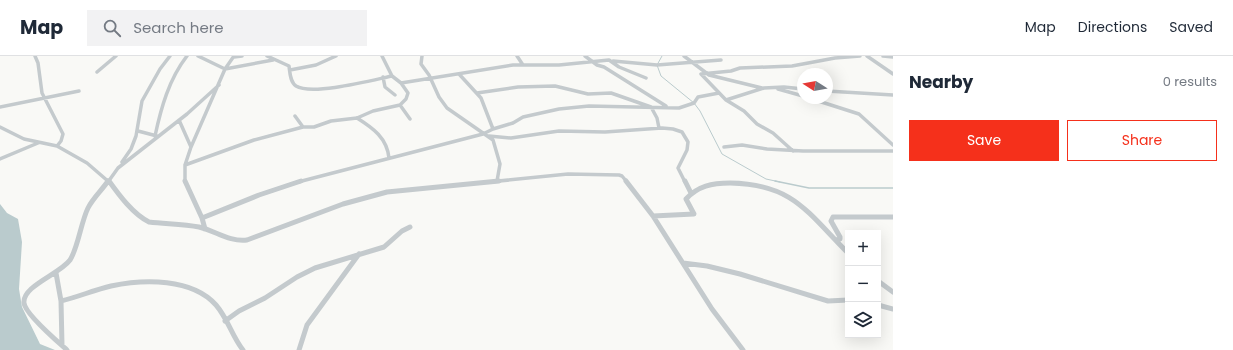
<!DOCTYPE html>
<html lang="en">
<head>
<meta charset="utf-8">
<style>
  :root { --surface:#fff; --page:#f2f2f3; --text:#1f2937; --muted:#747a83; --line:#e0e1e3; --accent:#f5301b }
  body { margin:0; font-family:Poppins,sans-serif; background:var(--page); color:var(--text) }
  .controls { position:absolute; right:12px; bottom:12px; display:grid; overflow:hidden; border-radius:0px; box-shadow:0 4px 16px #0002 }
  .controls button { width:36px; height:36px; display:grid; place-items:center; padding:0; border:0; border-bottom:1px solid var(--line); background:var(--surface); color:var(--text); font:20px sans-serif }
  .compass { position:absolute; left:797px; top:12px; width:36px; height:36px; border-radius:50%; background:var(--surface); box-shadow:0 4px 16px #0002; rotate:281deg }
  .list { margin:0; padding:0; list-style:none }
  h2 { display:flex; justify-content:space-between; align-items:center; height:52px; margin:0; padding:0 16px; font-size:17px }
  h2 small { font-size:13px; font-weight:400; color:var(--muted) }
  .actions { display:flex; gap:8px; padding:12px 16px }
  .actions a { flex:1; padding:9px 0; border:1px solid var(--accent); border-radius:0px; text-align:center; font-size:14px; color:var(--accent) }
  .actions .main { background:var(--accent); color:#fff }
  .icon { flex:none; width:22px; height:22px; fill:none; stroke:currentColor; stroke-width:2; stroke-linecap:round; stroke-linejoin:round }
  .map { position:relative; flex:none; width:893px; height:294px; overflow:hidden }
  header { display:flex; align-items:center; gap:24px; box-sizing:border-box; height:56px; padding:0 20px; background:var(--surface); border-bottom:1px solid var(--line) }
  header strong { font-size:19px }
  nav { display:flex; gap:22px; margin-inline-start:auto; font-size:14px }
  .search { width:280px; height:36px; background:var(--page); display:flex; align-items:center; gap:10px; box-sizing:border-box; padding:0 14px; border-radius:0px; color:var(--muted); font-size:15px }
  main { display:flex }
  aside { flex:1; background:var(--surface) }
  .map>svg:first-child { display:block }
</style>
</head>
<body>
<header>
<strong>Map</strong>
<div class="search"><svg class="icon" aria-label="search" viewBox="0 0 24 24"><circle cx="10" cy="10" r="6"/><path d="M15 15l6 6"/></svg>Search here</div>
<nav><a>Map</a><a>Directions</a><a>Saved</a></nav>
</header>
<main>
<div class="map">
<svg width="893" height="294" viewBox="0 0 893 294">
  <rect width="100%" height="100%" fill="#f9f9f6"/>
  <!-- water -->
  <path fill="#bacbcd" d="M0,148l7,9 11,6 4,23 -3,47 3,18 18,37 15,6h-55z"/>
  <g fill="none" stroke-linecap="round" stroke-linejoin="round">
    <!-- stream-far1 -->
    <path stroke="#bacbcd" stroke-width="1" d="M662,0l-5,9 4,11 33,27 6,8 22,43 44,25 14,3"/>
    <!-- stream -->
    <path stroke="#bacbcd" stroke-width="1.5" d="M775,125l34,7h84"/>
    <!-- minor-far1 -->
    <path stroke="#c4cacd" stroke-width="3.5" d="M35,0l3,7 4,30 21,41 -2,7 -4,5
      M198,0l27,13 48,-9
      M267,0l22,10c1,7 1,16 7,20 16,10 77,-6 96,-10
      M422,0l-1,8 8,11 10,22 8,11 46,32 7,24 -3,17
      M517,0l6,9
      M585,0l12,9 7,2 62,39
      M684,0l25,19 53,13
      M867,0l26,18
      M883,0l10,1
      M234,1l8,-1
      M613,5l44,4 64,-5
      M290,14l26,-5 20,-9
      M97,16l19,-16
      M459,18l22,24 12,31
      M383,21l2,10 10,8
      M401,27l112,-18h46l50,-5 10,7 27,11
      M778,33l25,7
      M827,35l66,4
      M477,37l41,-6 37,-1 33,8 23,-1 40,14 6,11 2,10
      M809,42l50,16 34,31
      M726,44l-25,-26 30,-3 9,-3 52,-2 43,-8 25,-2
      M400,49l10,14
      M0,51l79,-16
      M295,60l8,11h11l17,-6 26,-3 16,-7 27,-6 6,-6 2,-6 -7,-10 -9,-7 -10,-20
      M357,62c16,10 30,20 32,40
      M179,64l12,27
      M0,71l24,12 33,7 30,17 22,19
      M138,75l19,5
      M155,80c6,-28 14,-57 32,-80
      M489,80l22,2 48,-7 46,1 57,-4 11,1 9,3 6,10 -1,8 -9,18 7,14
      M724,91l18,-2 25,4 36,2h90
      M793,95l-20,-18 -16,-9 -13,-13 -18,-11 38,-12 20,-1 19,2
      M0,103l38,-16
      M122,106l9,-13 5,-13 6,-35 18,-32 10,-13
      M185,109l69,-25 49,-13
      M108,126l10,-14 69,-54 32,-29
      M185,126v-17l6,-18 34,-78 9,-13
      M298,126l185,-48 10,-5 20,-6 10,-6 36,-8 30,-3 90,2 15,-5 4,-6 21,-4
      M489,126l79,-8 51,1 3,1 5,6"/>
    <!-- minor -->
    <path stroke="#c4cacd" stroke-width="5" d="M109,125c10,14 24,33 40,41 17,2 34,2 50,5 17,4 30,15 48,13l96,-36 44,-12 112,-11
      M185,125l17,37 3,11
      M626,125l27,35 59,93 31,41
      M685,125l6,12
      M653,160l41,-2 -8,-15c12,-13 26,-16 44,-16 63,1 77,29 118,70
      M202,162l57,-23 42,-14
      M836,184l4,-1v-2l-9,-16 2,-4h60
      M683,207l24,3 33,8 88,27 20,-1
      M56,217l5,28 1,44
      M878,225l15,11
      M61,245c17,-4 33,-11 50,-15 33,-7 81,-8 105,19 12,14 16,31 27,45
      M878,249l15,4
      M225,265l14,-10 26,-13 32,-21 18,-9 69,-21 18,-16 8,-4
      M67,294c-9,-8 -42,-36 -43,-47 -2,-17 36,-29 46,-43 8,-12 11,-38 18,-52 5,-10 14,-18 20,-27
      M299,294l8,-25 52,-71"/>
  </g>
</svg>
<div class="controls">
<button>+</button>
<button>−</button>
<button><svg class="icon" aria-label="layers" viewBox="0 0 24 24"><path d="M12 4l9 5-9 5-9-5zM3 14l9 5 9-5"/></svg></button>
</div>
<svg class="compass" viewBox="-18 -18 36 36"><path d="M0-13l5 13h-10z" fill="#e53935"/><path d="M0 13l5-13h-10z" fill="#747a83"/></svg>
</div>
<aside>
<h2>Nearby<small>0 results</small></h2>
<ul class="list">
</ul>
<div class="actions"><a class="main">Save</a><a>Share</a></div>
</aside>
</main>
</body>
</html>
